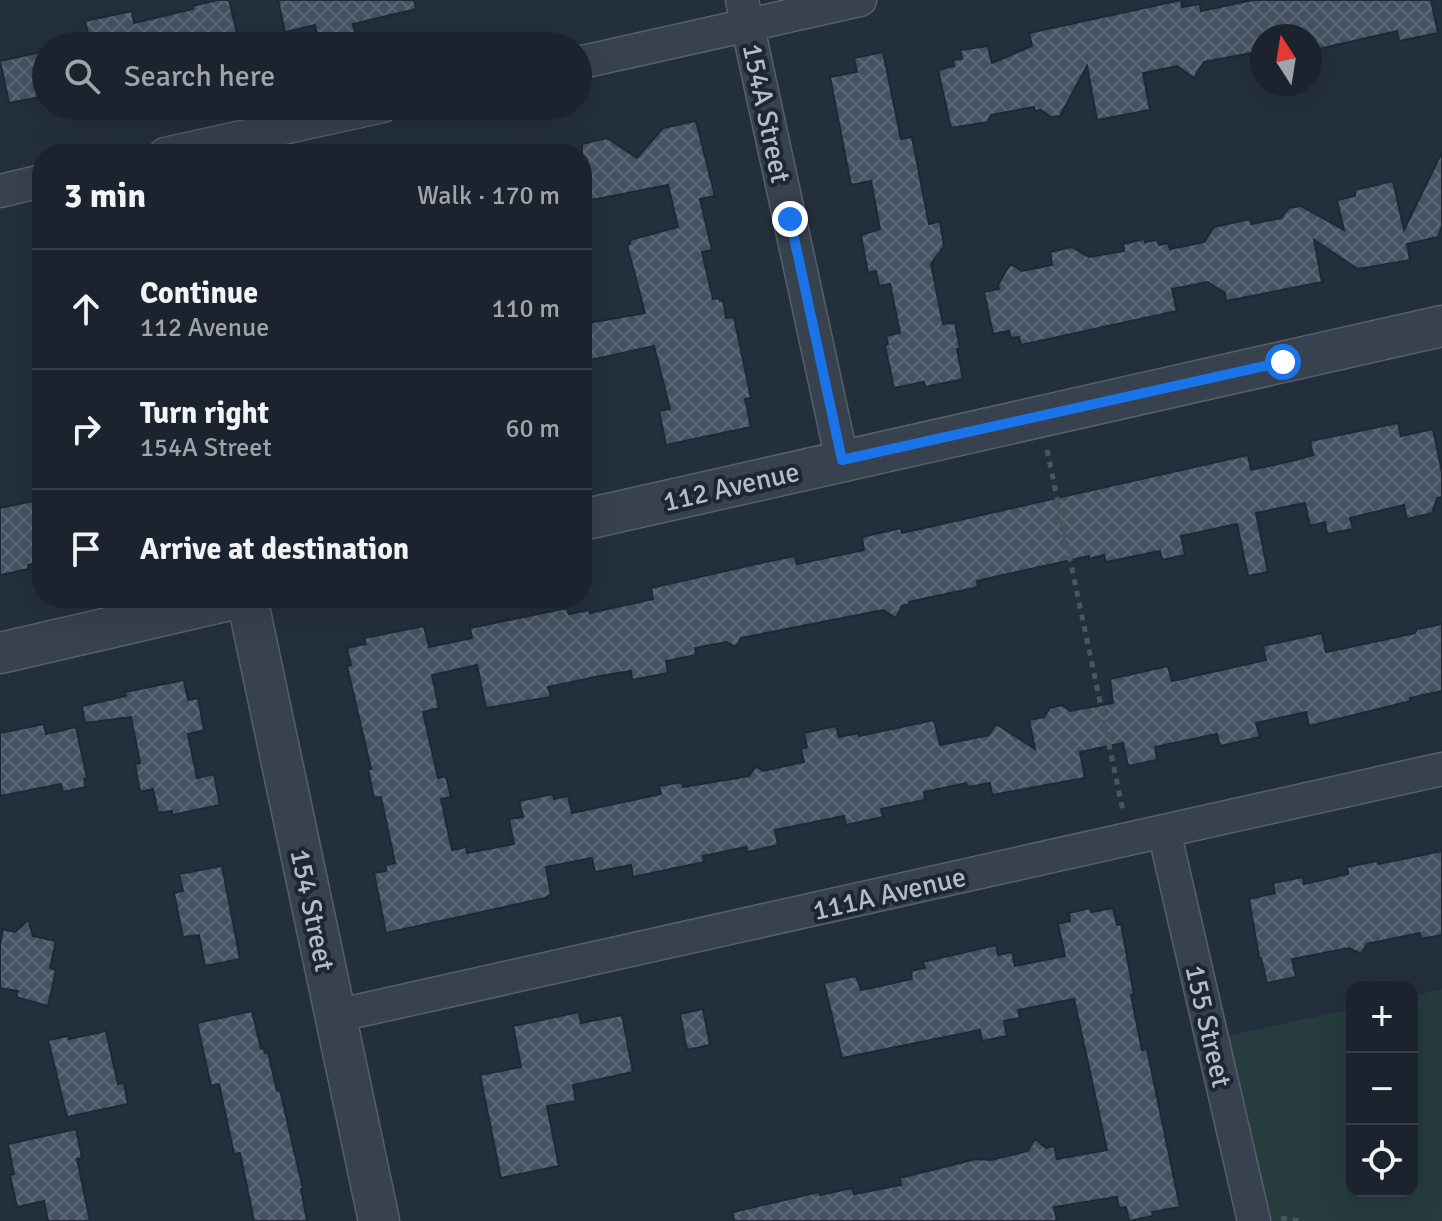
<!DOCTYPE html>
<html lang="en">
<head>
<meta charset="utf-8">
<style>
  :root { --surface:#1b232e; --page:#242b36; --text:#f1f3f6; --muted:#a0a4aa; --line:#39404a }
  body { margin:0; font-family:Signika,sans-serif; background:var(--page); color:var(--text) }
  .controls { position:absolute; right:24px; bottom:24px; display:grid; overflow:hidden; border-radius:16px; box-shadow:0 8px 32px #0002 }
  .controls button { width:72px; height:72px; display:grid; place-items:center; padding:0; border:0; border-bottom:2px solid var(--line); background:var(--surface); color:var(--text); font:40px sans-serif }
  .compass { position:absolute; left:1250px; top:24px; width:72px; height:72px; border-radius:50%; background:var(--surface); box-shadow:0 8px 32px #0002; rotate:348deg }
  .stop { position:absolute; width:24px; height:24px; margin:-18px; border:6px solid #1a73e8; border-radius:50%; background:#fff }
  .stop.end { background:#1a73e8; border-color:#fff; box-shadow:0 2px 8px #0008 }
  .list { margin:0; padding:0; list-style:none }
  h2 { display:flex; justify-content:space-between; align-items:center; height:104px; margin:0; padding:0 32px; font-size:34px }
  h2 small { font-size:26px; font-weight:400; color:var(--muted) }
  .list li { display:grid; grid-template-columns:52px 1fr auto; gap:24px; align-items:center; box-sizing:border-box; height:120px; padding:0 32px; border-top:2px solid var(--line) }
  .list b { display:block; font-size:30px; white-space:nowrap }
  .list p { margin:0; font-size:26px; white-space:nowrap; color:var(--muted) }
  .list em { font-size:26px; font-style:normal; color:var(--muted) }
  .icon { flex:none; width:44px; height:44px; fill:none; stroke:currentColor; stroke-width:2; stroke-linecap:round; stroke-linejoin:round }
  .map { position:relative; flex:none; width:1442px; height:1221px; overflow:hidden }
  .search { position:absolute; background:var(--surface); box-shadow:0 8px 32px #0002; left:32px; top:32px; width:560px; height:88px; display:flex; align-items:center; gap:20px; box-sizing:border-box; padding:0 28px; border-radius:44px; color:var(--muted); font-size:30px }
  .panel { position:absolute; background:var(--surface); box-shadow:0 8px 32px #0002; left:32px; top:144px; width:560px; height:464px; border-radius:32px }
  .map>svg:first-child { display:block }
</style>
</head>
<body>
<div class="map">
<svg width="1442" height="1221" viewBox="0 0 1442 1221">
  <defs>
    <pattern id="building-cross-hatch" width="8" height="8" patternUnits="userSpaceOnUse" patternTransform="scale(2)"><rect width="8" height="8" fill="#455162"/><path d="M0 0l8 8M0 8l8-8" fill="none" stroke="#5d6877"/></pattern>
  </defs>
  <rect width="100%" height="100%" fill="#242f3e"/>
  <!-- park -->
  <path fill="#263c3f" d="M1442,989v232h-183l-42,-183 135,-29v182h60v-195z"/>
  <!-- building -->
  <path fill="url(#building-cross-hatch)" stroke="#1f2835" stroke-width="2" d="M217,0h12l11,46h-166l-1,-9 15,-4 -3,-12 47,-10 2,12 59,-14v-3z
    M278,0h136l2,9 -63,15 3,13 -36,8 -5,-20 -30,7z
    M1181,0l1,7 18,-3 1,7 52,-11h178l7,33 -39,8 -2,-10 -87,20v-15h-48v15l-58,11 -10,16 -17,-12 -34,7 7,37 -53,10 -10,-54 -27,50 -9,1 -10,-7 -6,1 -1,-4 -43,8 -3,7 -37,6 -13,-58 16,-4 -1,-6 9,-1 -2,-9 28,-4 4,17 40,-17 -3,-13z
    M46,51v45l-37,7 -9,-42z
    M883,52l18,87 11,-2 17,87 11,-3 4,25 -13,18 12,60 12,-1 5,26h-3l6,30 -38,8 -1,-5 -30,6 -9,-42 3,-2 -2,-8 14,-3 -10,-49 -11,2 -3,-15 -8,2 -7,-38 19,-6 -9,-48 -20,4 -21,-108 27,-5 -3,-14z
    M696,121l19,75 -15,3 12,51 -10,2 11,47 6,-1 1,3 3,-1 3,18 8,-1 17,81 -6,1 6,28 -85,18 -7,-34 11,-2 -16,-63 -72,16v-38l63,-11 -18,-68 3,-1v-4l48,-13 -10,-42 -86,17v-58l25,-6 30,20 26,-30z
    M1442,152v74l-4,11 -31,7 3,16 -52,9 -44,-29 8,42 -96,19 -1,-8 -17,-11 -36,7 5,22 -156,34 -2,-8 -8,1 -2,-7 -16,3 -9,-42 15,-3 -1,-4 12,-21 12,7 30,-6 -2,-13 22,-5 17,10 35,-6 -1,-7 22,-5v3l12,-2 2,5 9,-2 2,6 34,-7 10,-15 36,-8 1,5 30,-6 8,-10 12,-2 43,24 -7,-30 18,-4v-6l38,-9 11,49z
    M1398,423l3,13 32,-7 9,43v25l-5,1 -5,15 -25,6 -3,-14 -54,13 3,11 -26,5 -2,-12 -15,4 -5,-23 -49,10 12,59 -20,4 -11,-52 -56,12 4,19 -23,5 -2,-9 -54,11 -2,-7 -15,4v-3l-108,24 -4,1 1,6 -69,15 1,2 -8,2 -6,12 -13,-8 -142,28 -5,9 -10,-5 -31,6 1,7 -30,6 2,12 -36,7 -1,-9 -31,5 -52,11 3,10 -24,4 -41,7 -9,-43 -45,10 7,33 -16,4 15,66 8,-2 5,21 -10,2 11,51 14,-3 1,6 47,-9 -5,-25 14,-2 -4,-16 34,-7 1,5 14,-3 4,17 89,-19 -2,-8 23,-4 1,5 66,-11 7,-10 7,5 41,-9 -3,-13 6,-2 -3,-14 32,-7 3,11 19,-4 1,3 75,-16 6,25 49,-10 7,-11 39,25 -6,-29 15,-3 6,-9 12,-3 8,6 43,-8 -3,-24 58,-13 4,15 94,-21 -3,-14 59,-13 4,19 89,-19 2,-4 25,-5v67l-32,7 1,3 -102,25 -3,-14 -50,11 4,14 -40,9 -3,-12 -62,13 2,13 -29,6 -5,-23 -43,9 5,26 -93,17 -2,-12 -21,4 -3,-4 -42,9 1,8 -44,9 2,8 -37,8 -2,-9 -69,14 3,15 -31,7 -1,-5 -43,9 1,6 -71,15 -2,-12 -36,7 -3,-14 -46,9 5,28 -6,3 -159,35 -12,-60 12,-2v-6l9,-2 -14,-66 -7,1 -6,-29h3l-24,-103 4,-1 -4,-17 19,-4 -2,-6 60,-12 5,21 43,-9 -2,-10 97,-20 2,6 20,-4 1,3 63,-14 -2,-11 114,-26 30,-6 2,8 67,-14 -2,-13 39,-9 1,5 346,-78 3,15 45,-10 17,-5 -3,-14z
    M33,501l9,44v17l-14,3 1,4 -29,6v-67z
    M184,680l4,20 10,-2 6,32 -16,4 9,44 17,-4 6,31 -48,10v-4l-14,2 -5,-24 -13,3 -5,-28 5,-1 -9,-46 -46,6 -3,-17 44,-10 -1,-4z
    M44,724l2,10 30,-7 11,51 -3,1 2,8 -23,5 -2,-8 -61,12v-63z
    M1442,851v84l-21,4 -1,-6 -53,11 -6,10 -12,-6 -57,11 4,18 -29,6 -6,-25 -2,-1 -10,-58 26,-6 -2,-10 30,-6 1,7 44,-10 -1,-7 30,-6 1,3z
    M222,866l18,93 -35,7 -6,-31 -16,2 -9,-44 9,-2 -4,-17z
    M1090,908l1,4 22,-4 4,17 4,-1 13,71h-3l11,55 5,-1 33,158 -28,5 1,4 -24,5 -3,-14 -7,1 -2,-11 -63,10 3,14h-323l-1,-9 86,-20 1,3 32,-7 2,6 47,-9 -1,-7 76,-19 15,1 37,-9 7,-12 11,9 8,-2 3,13 50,-9 -33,-151 -56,11 2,8 -16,3 3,15 -25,5 -2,-11 -138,28 -18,-75 32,-7 5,14 51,-11 -1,-8 14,-3 -2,-6 73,-17 2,10 14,-3 3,14 50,-10 -7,-32 12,-3 -1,-8z
    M28,920l5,16 23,5 -6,27 6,2 -8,36 -32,-9 2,-6 -18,-3v-43l3,-16 12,3z
    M703,1009l7,36 -23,5 -7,-36z
    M252,1011l9,38 3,-1 1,5 3,-1 9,39 3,-1 23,99h-2l6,32h-53l-14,-68 -6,1 -15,-70 -8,2 -14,-63z
    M579,1012l2,11 41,-8 11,57 -60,13 3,16 -29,5 12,60 -58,12 -21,-103 41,-8 -8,-41z
    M106,1031l12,53 6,-1 4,21 -61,13 -19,-77 20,-4 1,3z
    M76,1129l6,29 -5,1 13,62h-42l-4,-20 -27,6 -7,-32 4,-1 -6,-30z"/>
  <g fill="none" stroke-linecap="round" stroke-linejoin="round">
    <defs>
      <path id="minor" d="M742,0l100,460
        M578,63l282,-63
        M165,154l218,-48
        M0,191l42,-10
        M1164,831l90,390
        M335,1016l1107,-247"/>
      <path id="tertiary" d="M582,520l860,-194
        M247,598l132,623
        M0,653l238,-55"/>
    </defs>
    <!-- minor casing -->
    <use href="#minor" stroke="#565f6c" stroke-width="35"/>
    <!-- tertiary casing -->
    <use href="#tertiary" stroke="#565f6c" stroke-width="43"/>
    <!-- path -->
    <path stroke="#44595c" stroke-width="5" stroke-dasharray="6 6" stroke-linecap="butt" d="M1047,450l76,361
      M1281,1218l19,3"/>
    <!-- minor -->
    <use href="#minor" stroke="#38414e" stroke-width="32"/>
    <!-- tertiary -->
    <use href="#tertiary" stroke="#38414e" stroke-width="40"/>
  </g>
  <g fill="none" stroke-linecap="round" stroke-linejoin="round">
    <!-- route -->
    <path stroke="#1a73e8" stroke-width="10" d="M790,219l52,241 441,-98"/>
  </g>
  <g text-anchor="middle" stroke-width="8" stroke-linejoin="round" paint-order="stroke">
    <!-- street labels -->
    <g font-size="28" fill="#b4bcc9" stroke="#1d2633">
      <text transform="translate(767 113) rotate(78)" y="10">154A Street</text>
      <text transform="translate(731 486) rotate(-13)" y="10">112 Avenue</text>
      <text transform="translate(889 893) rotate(-13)" y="10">111A Avenue</text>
      <text transform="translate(313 910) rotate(78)" y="10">154 Street</text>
      <text transform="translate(1209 1026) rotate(77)" y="10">155 Street</text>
    </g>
  </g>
</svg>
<div class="controls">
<button>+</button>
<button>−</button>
<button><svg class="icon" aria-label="locate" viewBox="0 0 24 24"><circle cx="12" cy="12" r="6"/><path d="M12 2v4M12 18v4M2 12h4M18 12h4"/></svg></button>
</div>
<svg class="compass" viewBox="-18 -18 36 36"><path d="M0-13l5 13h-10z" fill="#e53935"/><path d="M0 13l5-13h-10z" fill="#a0a4aa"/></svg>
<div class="stop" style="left:1283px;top:362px"></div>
<div class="stop end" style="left:790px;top:219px"></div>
<div class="search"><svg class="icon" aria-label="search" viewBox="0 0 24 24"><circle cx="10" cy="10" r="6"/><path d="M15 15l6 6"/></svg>Search here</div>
<section class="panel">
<h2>3 min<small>Walk · 170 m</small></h2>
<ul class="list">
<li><svg class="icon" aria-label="ahead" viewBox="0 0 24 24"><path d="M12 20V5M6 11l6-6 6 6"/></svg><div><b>Continue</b><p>112 Avenue</p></div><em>110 m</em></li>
<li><svg class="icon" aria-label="right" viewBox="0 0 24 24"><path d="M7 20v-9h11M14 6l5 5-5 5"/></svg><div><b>Turn right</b><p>154A Street</p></div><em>60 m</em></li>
<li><svg class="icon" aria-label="arrive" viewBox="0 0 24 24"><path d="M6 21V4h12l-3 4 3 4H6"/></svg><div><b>Arrive at destination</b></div></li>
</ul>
</section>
</div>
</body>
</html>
